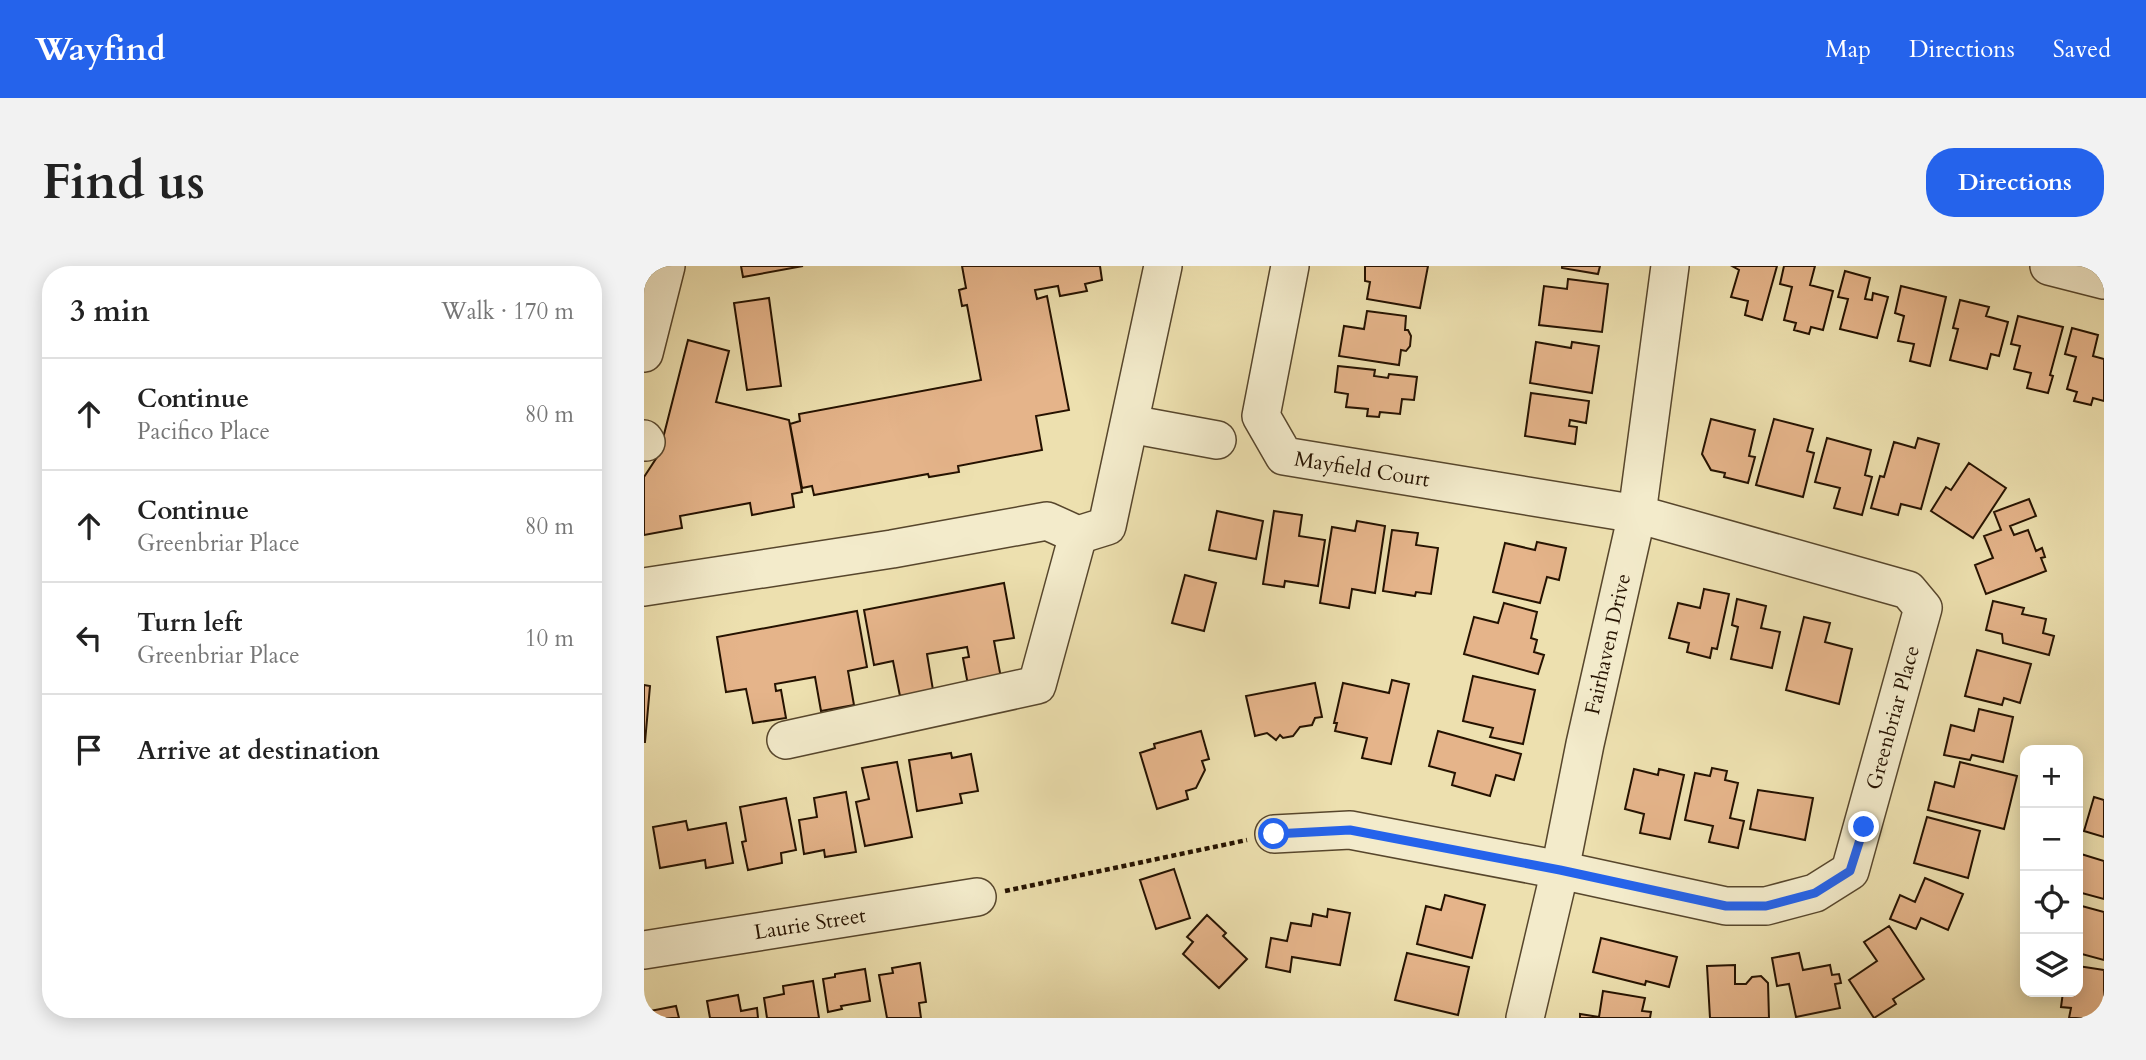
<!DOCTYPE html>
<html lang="en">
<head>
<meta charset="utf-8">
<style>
  :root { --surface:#fff; --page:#f2f2f2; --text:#222; --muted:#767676; --line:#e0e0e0; --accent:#2563eb }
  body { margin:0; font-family:Cardo,serif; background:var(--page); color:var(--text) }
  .controls { position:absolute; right:21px; bottom:21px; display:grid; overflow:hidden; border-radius:14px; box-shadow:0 4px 18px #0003 }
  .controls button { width:63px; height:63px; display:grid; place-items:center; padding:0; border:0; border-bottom:2px solid var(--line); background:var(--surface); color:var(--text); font:35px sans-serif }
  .stop { position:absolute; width:21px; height:21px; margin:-16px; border:5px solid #2563eb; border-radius:50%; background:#fff }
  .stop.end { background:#2563eb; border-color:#fff; box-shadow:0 2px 7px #0008 }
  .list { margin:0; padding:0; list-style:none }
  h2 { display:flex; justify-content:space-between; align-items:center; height:91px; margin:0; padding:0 28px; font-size:30px }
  h2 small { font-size:23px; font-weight:400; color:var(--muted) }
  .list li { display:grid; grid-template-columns:46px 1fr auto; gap:21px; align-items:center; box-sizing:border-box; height:112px; padding:0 28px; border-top:2px solid var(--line) }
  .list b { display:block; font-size:26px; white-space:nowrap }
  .list p { margin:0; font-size:23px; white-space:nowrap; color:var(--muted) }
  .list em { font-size:23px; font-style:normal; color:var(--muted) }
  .icon { flex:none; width:38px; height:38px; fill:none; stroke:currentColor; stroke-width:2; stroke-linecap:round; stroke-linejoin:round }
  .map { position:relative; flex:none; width:1460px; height:752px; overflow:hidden; border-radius:28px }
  header { display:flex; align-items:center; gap:42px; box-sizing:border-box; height:98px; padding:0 35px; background:var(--accent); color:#fff }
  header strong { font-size:33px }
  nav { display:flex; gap:38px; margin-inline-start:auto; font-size:24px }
  .intro { display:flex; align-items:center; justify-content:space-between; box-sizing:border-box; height:168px; padding:0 42px }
  h1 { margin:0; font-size:49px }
  .button { padding:18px 32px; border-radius:28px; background:var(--accent); color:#fff; font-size:24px; font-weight:700 }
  main { display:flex; gap:42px; padding:0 42px }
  aside { flex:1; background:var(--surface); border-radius:28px; box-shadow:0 4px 18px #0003 }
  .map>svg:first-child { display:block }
</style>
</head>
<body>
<header>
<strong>Wayfind</strong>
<nav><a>Map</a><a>Directions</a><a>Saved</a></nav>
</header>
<div class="intro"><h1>Find us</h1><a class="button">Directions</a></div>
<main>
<aside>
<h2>3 min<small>Walk · 170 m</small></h2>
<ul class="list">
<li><svg class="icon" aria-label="ahead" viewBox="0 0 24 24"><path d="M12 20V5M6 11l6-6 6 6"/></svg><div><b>Continue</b><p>Pacifico Place</p></div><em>80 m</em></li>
<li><svg class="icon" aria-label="ahead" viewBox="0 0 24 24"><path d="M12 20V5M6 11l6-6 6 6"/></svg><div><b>Continue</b><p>Greenbriar Place</p></div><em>80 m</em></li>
<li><svg class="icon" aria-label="left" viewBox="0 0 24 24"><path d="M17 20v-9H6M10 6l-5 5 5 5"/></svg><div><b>Turn left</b><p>Greenbriar Place</p></div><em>10 m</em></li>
<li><svg class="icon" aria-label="arrive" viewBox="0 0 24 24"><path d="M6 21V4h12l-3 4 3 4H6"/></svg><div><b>Arrive at destination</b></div></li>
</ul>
</aside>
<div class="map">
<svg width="1460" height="752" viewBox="0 0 1460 752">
  <rect width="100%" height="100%" fill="#ede0af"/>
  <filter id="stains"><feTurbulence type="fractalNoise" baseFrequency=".00286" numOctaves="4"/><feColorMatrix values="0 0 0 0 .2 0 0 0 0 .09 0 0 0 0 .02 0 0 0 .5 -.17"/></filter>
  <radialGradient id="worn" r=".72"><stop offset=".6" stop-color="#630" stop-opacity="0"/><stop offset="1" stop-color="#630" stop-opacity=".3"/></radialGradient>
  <!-- building -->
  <path fill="#e5b48a" stroke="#251200" stroke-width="2" d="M97,0h62l-60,11z
    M318,0h138l2,14 -17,4 2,7 -27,5 -2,-10 -23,4 2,9 10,-3 22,114 -33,6 6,34 -84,16 1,6 -30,5 -1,-3 -114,21 -2,-9 -10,2 -12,-64 10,-3 -1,-7 182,-34 -14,-75 -5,1 -3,-16 7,-2z
    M721,0h63l-8,42 -53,-9 3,-17 -5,-1z
    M918,0h38l-2,8 -36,-6z
    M1088,0h45l-15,54 -17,-5 3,-14 -17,-4 8,-27z
    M1140,0h31l-5,19 23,6 -10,39 -12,-3 -2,7 -15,-4 2,-7 -12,-3 8,-33 -12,-3z
    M1201,5l25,7 -5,21 7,1 1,-7 15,4 -11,41 -37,-9 8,-30 -10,-2z
    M924,13l40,5 -6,48 -63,-7 5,-39 23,3z
    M1257,20l45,11 -16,69 -20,-5 4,-17 -16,-3 6,-25 -9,-3z
    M125,32l12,88 -34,4 -13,-87z
    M1316,34l29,7 -3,9 22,6 -9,34 -8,-2 -4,15 -37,-9 8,-31 -5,-1z
    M723,45l39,5 -1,14h3l3,6 -1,10 -4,5 -5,-1 -2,15 -60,-9 5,-30 20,3z
    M1374,50l45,11 -13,48 3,1 -5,17 -21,-5 4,-15 -17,-4 6,-23 -9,-2z
    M1428,62l26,7 -5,21 11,3v42l-11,-3 -2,7 -17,-4 3,-9 -10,-3 9,-32 -11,-3z
    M44,74l41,11 -13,51 73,18 13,72 -10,2 2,13 -42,8 -2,-12 -70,13 2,12 -38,7v-58l15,-23z
    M892,76l35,6 1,-6 27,4 -7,47 -62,-10z
    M694,100l37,4 -1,6 14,2 1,-4 28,3 -3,23 -12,-1 -2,15 -20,-2 -1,5 -12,-1 1,-7 -22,-2 2,-13 -13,-2z
    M887,127l58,8 -3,22 -16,-3 -1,6 8,1 -2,17 -50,-8z
    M1067,153l44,11 -6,26 6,1 -7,26 -24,-6 1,-4 -14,-3 -9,-16z
    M1130,153l39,10 -6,22 7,2 -11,44 -47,-12z
    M1183,172l44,12 -6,25 7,2 -10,38 -28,-7 6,-20 -25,-6z
    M1274,172l21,6 -18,65 -20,-5 -3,11 -27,-7 9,-32 4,1 10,-35 21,6z
    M1325,197l37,25 -33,50 -42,-27 15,-24 5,3z
    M1385,233l7,17 -26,10 4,9 14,-5 8,21 6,-3 3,9 -4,1 5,13 -60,23 -11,-29 18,-7 -9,-22 17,-6 -7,-18z
    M573,245l46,10 -7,38 -47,-9z
    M630,245l28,4 -3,21 26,4 -7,46 -33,-5 -1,6 -21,-3z
    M713,255l28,5 -10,67 -23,-4 -3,19 -29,-5 12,-76 23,4z
    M748,264l26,3 -2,12 22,3 -7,46 -15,-2 -1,4 -32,-5z
    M893,276l29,6 -7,32 -12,-3 -7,26 -47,-11 12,-49 30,7z
    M541,309l31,8 -12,48 -32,-8z
    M360,317l10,55 -20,3 7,37 -33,7 -5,-27 6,-1 -2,-10 -40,7 6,36 -33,6 -7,-35 -19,4 -10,-55z
    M1060,323l25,5 -12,55 -5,-1 -2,10 -23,-6 2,-9 -20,-5 9,-35 22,5z
    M1093,333l29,7 -5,22 19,4 -8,36 -41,-9 7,-32 -6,-2z
    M1349,335l31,7 -2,6 24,5 -3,14 11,3 -5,19 -46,-12 -1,-9 -16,-4z
    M860,337l33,9 -6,26 6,2 -3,12 10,3 -6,19 -74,-20 10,-37 24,6z
    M213,345l10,56 -19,4 6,34 -33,6 -6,-34 -40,7 1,7 5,-1 5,28 -33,5 -7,-34 -20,3 -9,-55z
    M1160,351l26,6 -5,19 27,7 -13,55 -53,-14z
    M1333,384l54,14 -11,39 -16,-5 -2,7 -37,-9z
    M829,410l62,14 -12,54 -33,-7 3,-9 -30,-7z
    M748,414l17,4 -18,80 -29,-6 5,-20 -32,-7 2,-8h-3l9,-40 46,10z
    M671,417l7,34 -7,1 -3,7 -12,2 -7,9 -10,2 -3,-3 -4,5 -9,-7 -12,3 -9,-40z
    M0,419l6,1 -5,56h-1z
    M1335,443l34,8 -10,45 -31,-7 -2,5 -26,-5 7,-30 23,6z
    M557,465l8,28 -7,2 3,9 -9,18 -10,3 2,8 -31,10 -17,-56 15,-5 -1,-4z
    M794,465l83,23 -7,26 -18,-5 -6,21 -38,-11 3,-12 -26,-7z
    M307,487l1,5 19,-4 7,37 -18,3 2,9 -45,8 -8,-51z
    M253,496l15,75 -47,9 -9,-44 13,-3 -7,-31z
    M1316,496l57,14 -13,53 -76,-19 7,-28 19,5z
    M1068,502l15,3 -2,9 13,3 -8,35 14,3 -6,27 -29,-6 4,-16 -28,-6 10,-47 15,3z
    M990,503l24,6 1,-6 25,6 -14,64 -30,-6 4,-19 -19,-5z
    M1114,524l55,8 -8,42 -55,-11z
    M202,526l10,60 -31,5 -1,-7 -20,4 -5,-34 18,-3 -3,-19z
    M1450,531l10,3v37l-20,-6z
    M142,532l10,52 -15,3 1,10 -34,7 -6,-28 4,-1 -6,-34z
    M1283,551l53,14 -12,47 -54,-15z
    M42,555l2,9 38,-7 7,40 -27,5 -1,-8 -45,8 -7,-41z
    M1437,588l23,7v38l-26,-7v-26z
    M530,603l16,49 -34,11 -16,-49z
    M1281,612l38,16 -15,36 -27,-12 -5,11 -26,-10 10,-24 15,7z
    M801,629l40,10 -13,53 -55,-14 9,-38 15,4z
    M1434,639l26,7v48l-26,-7z
    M684,643l22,4 -10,52 -48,-8 -2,15 -24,-5 5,-29 16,3 4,-18 20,3 2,-12 14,3z
    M563,649l19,18 -3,3 24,23 -28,29 -36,-34 10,-12 -6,-5z
    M1245,660l35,53 -31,20 3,5 -22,14 -25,-38 28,-19 -13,-19z
    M957,672l76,19 -8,30 -23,-6 -1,4 -52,-13z
    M763,687l62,14 -11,48 -63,-15z
    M1155,687l4,17 27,-5 2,10 7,-1 2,9 -6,1 5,24 -44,9 -7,-33 -12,2 -5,-28z
    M276,697l6,39 -7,1 2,15h-34l-8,-43 14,-2 -1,-5z
    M1091,699v19h11l6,-7 9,-1 7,7 1,35h-59l-3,-52z
    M1434,700l26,4v48h-35l2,-10 -10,-1 2,-15h15z
    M221,703l5,32 -29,5 1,3 -14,3 -5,-33 12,-2v-3z
    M169,715l6,37h-52l-3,-20 20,-4 -1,-8z
    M959,725l42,7 -3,13 9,1 -1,6h-70v-4l19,3z
    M94,729l3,16 16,-3 1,10h-48l-3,-17z
    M32,740l3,12h-27l-2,-7z"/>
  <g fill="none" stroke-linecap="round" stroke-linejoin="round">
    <defs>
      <g id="minor">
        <path d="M1405,0l55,14"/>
        <path d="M0,87l22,-87"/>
        <path d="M486,158l87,16"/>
        <path d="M0,173l2,3"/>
        <path d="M0,321l248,-38 155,-28 31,14 29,-9 56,-260"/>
        <path d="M142,474l251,-55 41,-150"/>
        <path id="s1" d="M630,568l76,-4 210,40 166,36h40l49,-13 35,-22 73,-263 -15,-18 -271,-76 -353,-58 -23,-40 29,-150"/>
        <path id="s2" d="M0,684l333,-53"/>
        <path id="s3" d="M881,752l35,-148 25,-126 52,-230 33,-248"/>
      </g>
    </defs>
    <!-- minor casing -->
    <use href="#minor" stroke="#57462c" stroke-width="40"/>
    <!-- path -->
    <path stroke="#251200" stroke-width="4.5" stroke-dasharray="5 3.5" stroke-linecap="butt" d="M361,625l242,-51"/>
    <!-- minor -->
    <use href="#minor" stroke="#f3ebcb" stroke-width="37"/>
  </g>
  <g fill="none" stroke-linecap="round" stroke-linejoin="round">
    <!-- route -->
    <path stroke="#2563eb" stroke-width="9" d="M630,568l76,-4 210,40 166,36h40l49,-13 35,-22 14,-44"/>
  </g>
  <g text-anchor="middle" stroke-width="7" stroke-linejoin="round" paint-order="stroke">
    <!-- street labels -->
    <g font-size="21" fill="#251200" stroke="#f3ebcb">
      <text transform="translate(718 203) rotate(9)" y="7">Mayfield Court</text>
      <text dy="7" stroke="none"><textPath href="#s3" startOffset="383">Fairhaven Drive</textPath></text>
      <text dy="7" stroke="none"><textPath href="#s1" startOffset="751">Greenbriar Place</textPath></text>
      <text dy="7" stroke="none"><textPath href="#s2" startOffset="168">Laurie Street</textPath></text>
    </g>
  </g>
  <rect width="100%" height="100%" filter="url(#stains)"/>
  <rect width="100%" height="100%" fill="url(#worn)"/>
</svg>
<div class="controls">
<button>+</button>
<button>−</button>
<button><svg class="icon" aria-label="locate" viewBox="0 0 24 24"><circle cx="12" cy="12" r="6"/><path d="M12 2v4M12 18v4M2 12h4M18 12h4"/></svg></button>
<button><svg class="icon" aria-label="layers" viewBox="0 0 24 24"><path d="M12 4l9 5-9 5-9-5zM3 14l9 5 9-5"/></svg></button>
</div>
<div class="stop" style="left:630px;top:568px"></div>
<div class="stop end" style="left:1220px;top:561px"></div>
</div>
</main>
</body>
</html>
